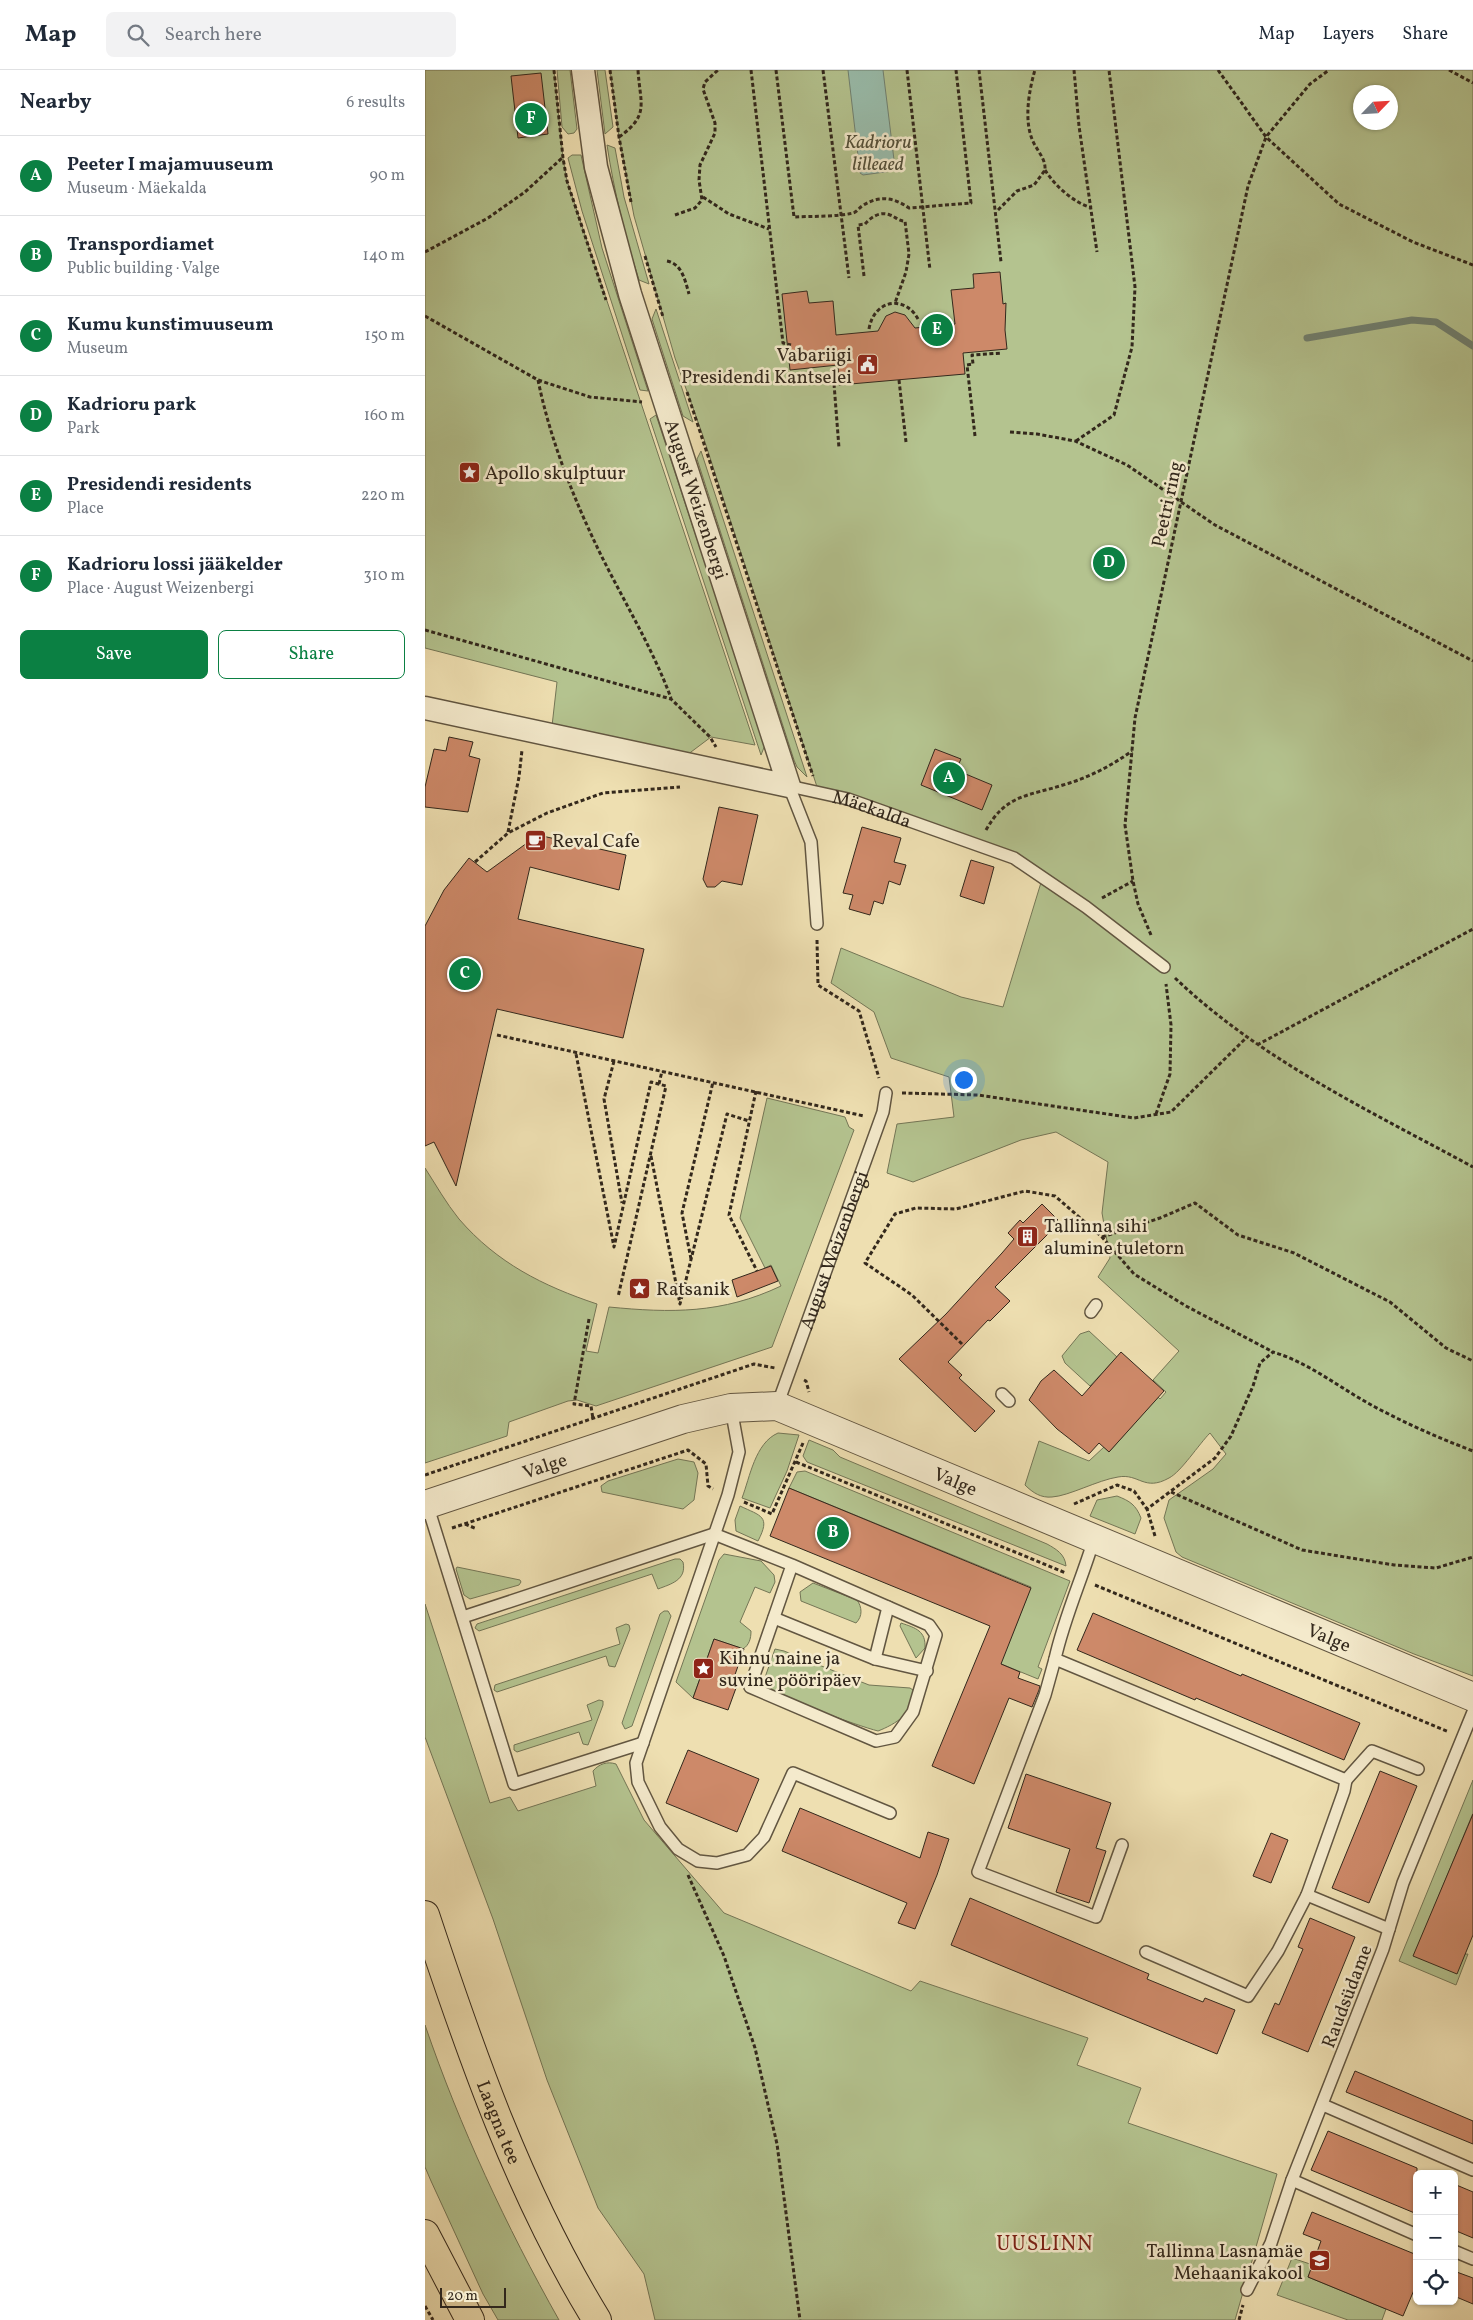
<!DOCTYPE html>
<html lang="en">
<head>
<meta charset="utf-8">
<style>
  :root { --surface:#fff; --page:#f2f2f3; --text:#1f2937; --muted:#747a83; --line:#e0e1e3; --accent:#0b8043 }
  body { margin:0; font-family:Vollkorn,serif; background:var(--page); color:var(--text) }
  .controls { position:absolute; right:15px; bottom:15px; display:grid; overflow:hidden; border-radius:8px; box-shadow:0 1px 4px #0004 }
  .controls button { width:45px; height:45px; display:grid; place-items:center; padding:0; border:0; border-bottom:1px solid var(--line); background:var(--surface); color:var(--text); font:25px sans-serif }
  .compass { position:absolute; left:928px; top:15px; width:45px; height:45px; border-radius:50%; background:var(--surface); box-shadow:0 1px 4px #0004; rotate:65deg }
  .scale { position:absolute; left:15px; bottom:12px; width:66px; box-sizing:border-box; padding-left:5px; border:2px solid #33281c; border-top:0; font-size:14px; line-height:18px; white-space:nowrap; color:#33281c; -webkit-text-stroke:4px #f4eacc; paint-order:stroke }
  .you { position:absolute; left:538px; top:1009px; width:18px; height:18px; margin:-12px; border:4px solid #fff; border-radius:50%; background:#1a73e8; box-shadow:0 0 0 8px #1a73e833 }
  .badge { display:grid; place-items:center; width:32px; height:32px; border-radius:50%; background:var(--accent); color:#fff; font-size:16px; font-weight:700 }
  .pin { position:absolute; translate:-50% -50%; border:2px solid #fff; box-shadow:0 1px 5px #0006 }
  .list { margin:0; padding:0; list-style:none }
  h2 { display:flex; justify-content:space-between; align-items:center; height:65px; margin:0; padding:0 20px; font-size:21px }
  h2 small { font-size:16px; font-weight:400; color:var(--muted) }
  .list li { display:grid; grid-template-columns:32px 1fr auto; gap:15px; align-items:center; box-sizing:border-box; height:80px; padding:0 20px; border-top:1px solid var(--line) }
  .list b { display:block; font-size:19px; white-space:nowrap }
  .list p { margin:0; font-size:16px; white-space:nowrap; color:var(--muted) }
  .list em { font-size:16px; font-style:normal; color:var(--muted) }
  .actions { display:flex; gap:10px; padding:15px 20px }
  .actions a { flex:1; padding:11px 0; border:1px solid var(--accent); border-radius:8px; text-align:center; font-size:18px; color:var(--accent) }
  .actions .main { background:var(--accent); color:#fff }
  .icon { flex:none; width:28px; height:28px; fill:none; stroke:currentColor; stroke-width:2; stroke-linecap:round; stroke-linejoin:round }
  .map { position:relative; flex:none; width:1048px; height:2250px; overflow:hidden }
  header { display:flex; align-items:center; gap:30px; box-sizing:border-box; height:70px; padding:0 25px; background:var(--surface); border-bottom:1px solid var(--line) }
  header strong { font-size:24px }
  nav { display:flex; gap:28px; margin-inline-start:auto; font-size:18px }
  .search { width:350px; height:45px; background:var(--page); display:flex; align-items:center; gap:12px; box-sizing:border-box; padding:0 18px; border-radius:8px; color:var(--muted); font-size:19px }
  main { display:flex }
  aside { flex:1; background:var(--surface) }
  .map>svg:first-child { display:block }
</style>
</head>
<body>
<header>
<strong>Map</strong>
<div class="search"><svg class="icon" aria-label="search" viewBox="0 0 24 24"><circle cx="10" cy="10" r="6"/><path d="M15 15l6 6"/></svg>Search here</div>
<nav><a>Map</a><a>Layers</a><a>Share</a></nav>
</header>
<main>
<aside>
<h2>Nearby<small>6 results</small></h2>
<ul class="list">
<li><span class="badge">A</span><div><b>Peeter I majamuuseum</b><p>Museum · Mäekalda</p></div><em>90 m</em></li>
<li><span class="badge">B</span><div><b>Transpordiamet</b><p>Public building · Valge</p></div><em>140 m</em></li>
<li><span class="badge">C</span><div><b>Kumu kunstimuuseum</b><p>Museum</p></div><em>150 m</em></li>
<li><span class="badge">D</span><div><b>Kadrioru park</b><p>Park</p></div><em>160 m</em></li>
<li><span class="badge">E</span><div><b>Presidendi residents</b><p>Place</p></div><em>220 m</em></li>
<li><span class="badge">F</span><div><b>Kadrioru lossi jääkelder</b><p>Place · August Weizenbergi</p></div><em>310 m</em></li>
</ul>
<div class="actions"><a class="main">Save</a><a>Share</a></div>
</aside>
<div class="map">
<svg width="1048" height="2250" viewBox="0 0 1048 2250">
  <rect width="100%" height="100%" fill="#eedfb1"/>
  <filter id="stains"><feTurbulence type="fractalNoise" baseFrequency=".004" numOctaves="4"/><feColorMatrix values="0 0 0 0 .2 0 0 0 0 .09 0 0 0 0 .02 0 0 0 .5 -.17"/></filter>
  <radialGradient id="worn" r=".72"><stop offset=".6" stop-color="#630" stop-opacity="0"/><stop offset="1" stop-color="#630" stop-opacity=".3"/></radialGradient>
  <!-- green -->
  <path fill="#b4c38f" stroke="#747656" fill-rule="evenodd" d="M0,0h129l9,88 4,23 188,564 -44,-8 -24,18 -135,-29 5,-44 -132,-34z
    M132,0h13l7,59 -3,4 -6,1 -6,-7z
    M172,0h8l8,57 -8,7z
    M185,0h863v1606l-59,-22 -232,-97 -6,-5 -12,-34 5,-18 44,-31 13,-15 -16,-21c-11,11 -29,39 -41,45 -25,14 -30,-5 -51,-1 -20,3 -49,19 -66,20 -11,1 -19,-4 -27,-12l14,-44 50,20 15,-14 5,5 49,-55 2,2 6,-7 -13,-12 26,-29 -81,-74 12,-19 -8,-45 6,-51 -52,-30 -35,8 -108,42 -26,-9 10,-49 57,-7 -5,-40 -58,-19 -17,-46 -43,-29 10,-35 120,49 42,10 40,-131 -29,-18 -195,-65 -116,-357 -28,-78 -41,-142 -15,-79zM936,22h30v30h-30z
    M182,75l8,3 9,49 25,87 -10,-4c-14,-44 -25,-89 -32,-135z
    M147,85h9l21,93 46,143 -8,-1 -58,-179 -14,-53z
    M231,239l37,113 -10,-6 -31,-97z
    M231,345l109,330 -4,10 -111,-336z
    M276,381l106,326 -10,-10 -3,-7 -97,-301z
    M342,1028l78,19 4,10 5,3 -82,217 -176,59 -19,-6 -9,1 -59,21 -2,14 -82,27v-295c11,17 21,35 34,51 38,44 84,67 138,85l-11,47 12,2 11,-46c62,6 113,7 172,-21l-10,-21 -6,3 -25,-50z
    M664,1261l28,26 -27,29 -25,-23 -3,-7 18,-22z
    M353,1363l21,2 -12,36 -17,37 -28,-10c8,-21 13,-55 36,-65z
    M384,1370l24,10 7,7 207,87c9,5 18,10 19,22l-259,-104 -4,-6z
    M253,1389l16,3 4,11 -4,27 -11,9 -81,-17 -1,-6 7,-5z
    M380,1401l265,110 -32,86 4,2 -4,10 -49,-20 23,-24 19,-48 -242,-99 8,-16z
    M692,1426c13,5 19,9 24,22l-6,16 -45,-18 7,-16z
    M315,1436c21,10 31,10 18,35l-22,-10 -1,-11z
    M299,1484l37,7 13,14 1,7 -5,11 -15,-6 -15,35 11,9c0,8 -2,14 -8,18l-29,-10 -21,59 -17,-16 43,-122z
    M250,1489h5l3,3c4,18 -12,22 -25,27l-6,-15 -173,57 -4,-3 2,-4z
    M32,1497l63,13 1,2 -2,3 -49,14 -6,-4 -8,-26z
    M388,1513l44,17c5,7 6,16 -1,23l-55,-22 -1,-9z
    M0,1534l65,199 20,-6 8,14 78,-25 -3,-15c6,-7 14,-10 23,-7l28,56 80,93 187,78 9,-10 168,57 -11,27 64,23 -13,35 149,51 -42,146h-580l-11,-46 -46,-66 -51,-128 -54,-161 -68,-182z
    M239,1541h4l3,5 -39,110 -7,3 -3,-6 38,-109z
    M476,1553c15,5 25,8 24,25l-9,10 -16,-32z
    M201,1554l3,1 1,4 -15,38 -6,-1 -3,-10 -109,36 -3,-2 1,-5 125,-41 -4,-16z
    M350,1579l9,2 85,34 41,3 3,2c7,20 -19,35 -35,41 -20,-5 -104,-35 -115,-48z
    M174,1630l4,1v4l-15,40 -5,-1 -4,-12 -62,20 -3,-2v-5l78,-25 -5,-15z
    M1048,1710v33l-59,143 54,-2 -12,31 -57,-24z
    M0,1955c35,102 81,201 134,295h-61l-15,-26 -52,-113 -6,-14z
    M867,2188l21,7 -5,12 78,32 -4,11h-34l-71,-25z"/>
  <!-- water -->
  <path fill="#99bdac" stroke="#708172" d="M423,0h35l12,98 -3,3 -29,4 -3,-2z"/>
  <g fill="none" stroke-linecap="round" stroke-linejoin="round">
    <!-- stream -->
    <path stroke="#708172" stroke-width="7" d="M882,268l105,-18 24,2 37,24"/>
  </g>
  <!-- building -->
  <path fill="#cd8969" stroke="#33281c" d="M116,3l7,61 -30,4 -7,-62z
    M575,202l3,32 3,-1 -1,27 2,19 -44,4 2,21 -126,11 -1,-20 -48,5 -8,-76 25,-3 2,12 24,-2 3,34 42,-4 8,-15 9,-4 10,3 10,13 40,-4 -4,-34 23,-2 -1,-14z
    M24,667l24,5 -4,14 11,3 -12,53 -43,-5v-20l9,-38 12,2z
    M510,679l26,10 -5,11 36,15 -10,25 -61,-25z
    M294,737l39,8 -16,70 -20,-4 -7,6h-8l-4,-8z
    M437,757l39,11 -7,24 12,3 -6,20 -11,-4 -6,23 -9,-3 -4,14 -21,-6 4,-14 -10,-2z
    M113,765l88,20 -7,35 -89,-23 -12,52 126,30 -21,89 -126,-29 -41,177 -22,-44 -9,4v-220l19,-36 25,-32 18,14z
    M546,790l23,7 -10,37 -24,-8z
    M617,1134l16,16 -3,3 2,2 -62,62 15,14 -20,20 -2,-1 -40,42 14,13 -3,3 36,33 -20,21 -76,-73 47,-45 56,-61 12,-14 -6,-6 12,-13 3,3z
    M346,1196l7,15 -41,16 -5,-17z
    M696,1282l43,39 -55,61 -10,-9 -10,11 -32,-25 -28,-29 12,-19 13,-11 28,26z
    M364,1418l242,100 -30,76 19,8 -2,6 22,8 -1,4 -7,17 -23,-9 -35,86 -42,-18 58,-140 -220,-90z
    M668,1543l148,63 1,-2 118,49 -16,37 -148,-62 -1,2 -118,-50z
    M289,1569l30,10 -13,37 5,2 -8,22 -35,-12z
    M263,1680l71,29 -22,53 -71,-29z
    M955,1701l37,15 -48,117 -37,-15z
    M601,1704l85,29 -15,45 10,3 -17,52 -33,-11 14,-43 -62,-21z
    M375,1738l120,50 8,-26 21,7 -12,36 -22,54 -17,-6 9,-20 -125,-52z
    M1048,1744v121l-16,39 -44,-18z
    M846,1763l17,7 -17,43 -18,-7z
    M545,1828l179,76 -2,5 56,23 2,-4 30,12 -18,44 -266,-109z
    M885,1848l45,19 -47,115 -46,-19 13,-30 4,2 24,-56 -5,-2z
    M930,2001l118,50v23l-127,-52z
    M903,2061l89,37v46l-106,-44z
    M1029,2114l19,8v46l-19,-8z
    M887,2142l105,43v28l-14,33 -95,-39 13,-36 -18,-7z
    M1029,2201l19,7v26l-19,-8z"/>
  <g fill="none" stroke-linecap="round" stroke-linejoin="round">
    <defs>
      <g id="service">
        <path id="s1" d="M364,716l59,13 166,59 72,49 78,60"/>
        <path d="M364,716l22,56 6,82"/>
        <path d="M666,1242l5,-7"/>
        <path d="M577,1324l7,7"/>
        <path id="s2" d="M352,1336l106,-294 3,-19"/>
        <path d="M306,1338l8,44 -11,43 -92,268 2,19 22,45 18,22 20,12 19,2 30,-8 17,-18 29,-64 97,40"/>
        <path d="M2,1434l87,280 129,-41"/>
        <path d="M669,1469c-12,40 -30,79 -39,120l291,121 -2,11 -37,104 82,34"/>
        <path d="M38,1547l251,-83 78,31 -42,122 126,54 19,-4 18,-25 23,-77 -7,-10 -137,-60"/>
        <path d="M349,1548l101,41 52,12"/>
        <path d="M450,1589l13,-52"/>
        <path d="M630,1589l-10,36 -67,177 118,45 26,-72"/>
        <path d="M921,1710l26,-29 46,18"/>
        <path d="M721,1882l102,44 30,-45 29,-56"/>
        <path d="M898,2035l150,65"/>
        <path d="M867,2110l125,55"/>
        <path d="M1029,2181l19,8"/>
        <path d="M822,2220l24,-47 21,-63 91,-231 20,-66 70,-171"/>
      </g>
      <path id="minor" d="M0,638l364,78 -159,-492 -34,-127 -13,-97"/>
      <g id="tertiary">
        <path id="s3" d="M0,1435l258,-86 48,-11 46,-2 696,291"/>
      </g>
      <g id="primary">
        <path id="s4" d="M0,1845c46,139 95,280 172,405"/>
        <path d="M0,2164l45,86"/>
      </g>
    </defs>
    <!-- service casing -->
    <use href="#service" stroke="#625641" stroke-width="14"/>
    <!-- minor casing -->
    <use href="#minor" stroke="#625641" stroke-width="25"/>
    <!-- tertiary casing -->
    <use href="#tertiary" stroke="#625641" stroke-width="30"/>
    <!-- primary casing -->
    <use href="#primary" stroke="#33281c" stroke-width="30"/>
    <!-- path -->
    <path stroke="#33281c" stroke-width="3" stroke-dasharray="4 2.5" stroke-linecap="butt" d="M129,0l9,88 4,23 39,119
      M185,0l9,67 12,65
      M326,0l32,273 8,2
      M351,0l18,147c18,-1 43,0 59,-4 4,-1 6,-5 9,-7 17,-11 31,-9 47,2l62,-5 -15,-133
      M398,0l26,208
      M482,0l23,200
      M554,0l22,192
      M649,0l5,56 18,126
      M793,0l48,67 73,67 74,38 60,23
      M1024,0l24,13
      M194,67c31,-22 21,-33 19,-67
      M620,100c10,16 29,33 47,38
      M278,127l26,17 40,15
      M573,140l19,-19 17,-6 11,-15c1,-12 -9,-20 -13,-31 -8,-20 -3,-49 3,-69
      M250,145l20,-7 7,-8 -3,-20 1,-15 15,-32v-10l-12,-34 2,-7 13,-12
      M0,182l63,-34 37,-26 37,-34
      M220,186l18,61
      M242,191c15,3 18,19 22,33
      M439,206l-6,-51 7,-1c6,-7 15,-13 25,-9 6,2 8,6 15,6l4,33 -3,18 -11,31
      M0,246l113,64 52,17 52,5
      M444,259c5,-30 37,-35 50,-8
      M408,301l6,77
      M113,310c12,59 35,117 61,171 24,49 53,96 72,147
      M474,310l7,62
      M262,322l126,384
      M585,362l27,2 38,7 52,24 88,60 258,136
      M550,366l-8,-71 6,-1 -1,-9 30,-2
      M651,371l38,-26 18,-68 3,-60 -26,-217
      M0,560l246,69 39,38 6,10
      M561,760c20,-36 43,-34 77,-45 25,-7 48,-19 69,-34
      M83,762l11,-55 3,-27
      M50,792l33,-29 39,-20 56,-20 77,-6
      M677,828l31,-17
      M726,865l-13,-31 -5,-23 -8,-56 10,-107 113,-532 18,-49 44,-53 19,-14
      M392,870l1,45 41,26 20,67
      M750,908c86,82 195,133 298,189
      M72,965l367,81
      M832,975l216,-116
      M151,984l38,193 37,-165 15,4 -48,211
      M189,991l-10,38 18,104
      M234,1014l3,-13
      M331,1021l-27,124 28,56
      M477,1023l76,2 156,23 37,-6 75,-74
      M731,1044l14,-40 1,-49 -5,-41
      M226,1086l29,148 47,-190 22,7
      M677,1167l58,-19 35,-15 43,32 56,18 96,49 56,46 27,13
      M266,1189l-9,-46 31,-131
      M164,1249l-15,85 17,2 2,13
      M537,1274l-50,-49 -47,-32 30,-49 21,-6 40,1 69,-18 30,5 47,41 32,37 52,32 87,46
      M379,1310l2,1 3,11
      M371,1392l270,111
      M0,1405l329,-111 21,4
      M746,1422l131,58 92,15 42,3 37,-11
      M319,1432l28,12 31,-71
      M649,1434l43,-19 17,6 13,18
      M40,1454l12,5
      M27,1458l236,-78 18,14 2,22 5,3
      M730,1466l-8,-27 68,-51 16,-22 22,-50 7,-23 13,-11c37,11 68,37 102,55 32,17 64,31 98,44
      M670,1515l354,147
      M263,1805l36,81 31,92 22,96 23,176
      M0,2236l8,14
      M814,2250l4,-15"/>
    <!-- service -->
    <use href="#service" stroke="#f4eacc" stroke-width="11"/>
    <!-- minor -->
    <use href="#minor" stroke="#f4eacc" stroke-width="22"/>
    <!-- tertiary -->
    <use href="#tertiary" stroke="#f4eacc" stroke-width="28"/>
    <!-- primary -->
    <use href="#primary" stroke="#eedfb1" stroke-width="28"/>
  </g>
  <!-- icons -->
  <defs>
    <symbol id="civic-square" viewBox="-11 -11 22 22"><rect x="-9" y="-9" width="18" height="18" rx="4" fill="#8f2418" stroke="#f4eacc"/><path d="M-.6-6.5H3V-4.5H.6V-3L4-1V1h2V6H-6V1h2V-1L-.6-3ZM-1.2 2.5V6h2.4V2.5Z" fill="#fff"/></symbol>
    <symbol id="sight-square" viewBox="-11 -11 22 22"><rect x="-9" y="-9" width="18" height="18" rx="4" fill="#8f2418" stroke="#f4eacc"/><path d="M0-6L1.8-2.2L6-1.7L2.9 1.2L3.7 5.4L0 3.3L-3.7 5.4L-2.9 1.2L-6-1.7L-1.8-2.2Z" fill="#fff"/></symbol>
    <symbol id="cafe-square" viewBox="-11 -11 22 22"><rect x="-9" y="-9" width="18" height="18" rx="4" fill="#8f2418" stroke="#f4eacc"/><path d="M-5.5-4.5H6V0H3Q3 3.5 0 3.5H-2.5Q-5.5 3.5-5.5 0ZM3-3.2v2h1.7v-2ZM-6 4.5H4V6H-6Z" fill="#fff"/></symbol>
    <symbol id="building-square" viewBox="-11 -11 22 22"><rect x="-9" y="-9" width="18" height="18" rx="4" fill="#8f2418" stroke="#f4eacc"/><path d="M-4-6H4V6H1V3H-1V6H-4ZM-2.5-4.3h1.7v1.8h-1.7ZM.8-4.3h1.7v1.8H.8ZM-2.5-1h1.7V.8h-1.7ZM.8-1h1.7V.8H.8Z" fill="#fff"/></symbol>
    <symbol id="university-square" viewBox="-11 -11 22 22"><rect x="-9" y="-9" width="18" height="18" rx="4" fill="#8f2418" stroke="#f4eacc"/><path d="M0-5L7-2L0 1L-7-2ZM-4 1L0 2.5L4 1V4Q0 6-4 4Z" fill="#fff"/></symbol>
  </defs>
  <g fill-rule="evenodd">
    <use href="#civic-square" x="430" y="282" width="25" height="25"/>
    <use href="#sight-square" x="32" y="390" width="25" height="25"/>
    <use href="#cafe-square" x="98" y="758" width="25" height="25"/>
    <use href="#building-square" x="590" y="1154" width="25" height="25"/>
    <use href="#sight-square" x="202" y="1206" width="25" height="25"/>
    <use href="#sight-square" x="266" y="1586" width="25" height="25"/>
    <use href="#university-square" x="882" y="2178" width="25" height="25"/>
  </g>
  <g text-anchor="middle" stroke-width="5" stroke-linejoin="round" paint-order="stroke">
    <!-- park labels -->
    <g font-size="19" font-style="italic" fill="#534f39" stroke="#f4eacc">
      <text x="453" y="78">Kadrioru<tspan x="453" dy="22">lilleaed</tspan></text>
    </g>
    <!-- poi labels -->
    <g font-size="19" fill="#33281c" stroke="#f4eacc" text-anchor="start">
      <text x="427" y="291" text-anchor="end">Vabariigi<tspan x="427" dy="22">Presidendi Kantselei</tspan></text>
      <text x="60" y="409">Apollo skulptuur</text>
      <text x="127" y="777">Reval Cafe</text>
      <text x="619" y="1162">Tallinna sihi<tspan x="619" dy="22">alumine tuletorn</tspan></text>
      <text x="231" y="1225">Ratsanik</text>
      <text x="294" y="1594">Kihnu naine ja<tspan x="294" dy="22">suvine pööripäev</tspan></text>
      <text x="878" y="2187" text-anchor="end">Tallinna Lasnamäe<tspan x="878" dy="22">Mehaanikakool</tspan></text>
    </g>
    <!-- street labels -->
    <g font-size="19" fill="#33281c" stroke="#f4eacc">
      <text transform="translate(272 429) rotate(72)" y="7">August Weizenbergi</text>
      <text transform="translate(741 434) rotate(-78)" y="7">Peetri ring</text>
      <text dy="7" stroke="none"><textPath href="#s1" startOffset="86">Mäekalda</textPath></text>
      <text dy="7" stroke="none"><textPath href="#s2" startOffset="166">August Weizenbergi</textPath></text>
      <text dy="7" stroke="none"><textPath href="#s3" startOffset="126">Valge</textPath></text>
      <text dy="7" stroke="none"><textPath href="#s3" startOffset="561">Valge</textPath></text>
      <text dy="7" stroke="none"><textPath href="#s3" startOffset="966">Valge</textPath></text>
      <text transform="translate(921 1926) rotate(-69)" y="7">Raudsüdame</text>
      <text dy="7" stroke="none"><textPath href="#s4" startOffset="220">Laagna tee</textPath></text>
    </g>
    <!-- quarter labels -->
    <g font-size="21" letter-spacing="1" fill="#7a1f14" stroke="#f4eacc">
      <text x="620" y="2180">UUSLINN</text>
    </g>
  </g>
  <rect width="100%" height="100%" filter="url(#stains)"/>
  <rect width="100%" height="100%" fill="url(#worn)"/>
</svg>
<div class="controls">
<button>+</button>
<button>−</button>
<button><svg class="icon" aria-label="locate" viewBox="0 0 24 24"><circle cx="12" cy="12" r="6"/><path d="M12 2v4M12 18v4M2 12h4M18 12h4"/></svg></button>
</div>
<svg class="compass" viewBox="-18 -18 36 36"><path d="M0-13l5 13h-10z" fill="#e53935"/><path d="M0 13l5-13h-10z" fill="#747a83"/></svg>
<div class="scale">20 m</div>
<div class="you"></div>
<div class="pin badge" style="left:524px;top:708px">A</div>
<div class="pin badge" style="left:408px;top:1463px">B</div>
<div class="pin badge" style="left:40px;top:904px">C</div>
<div class="pin badge" style="left:684px;top:493px">D</div>
<div class="pin badge" style="left:512px;top:260px">E</div>
<div class="pin badge" style="left:106px;top:49px">F</div>
</div>
</main>
</body>
</html>
